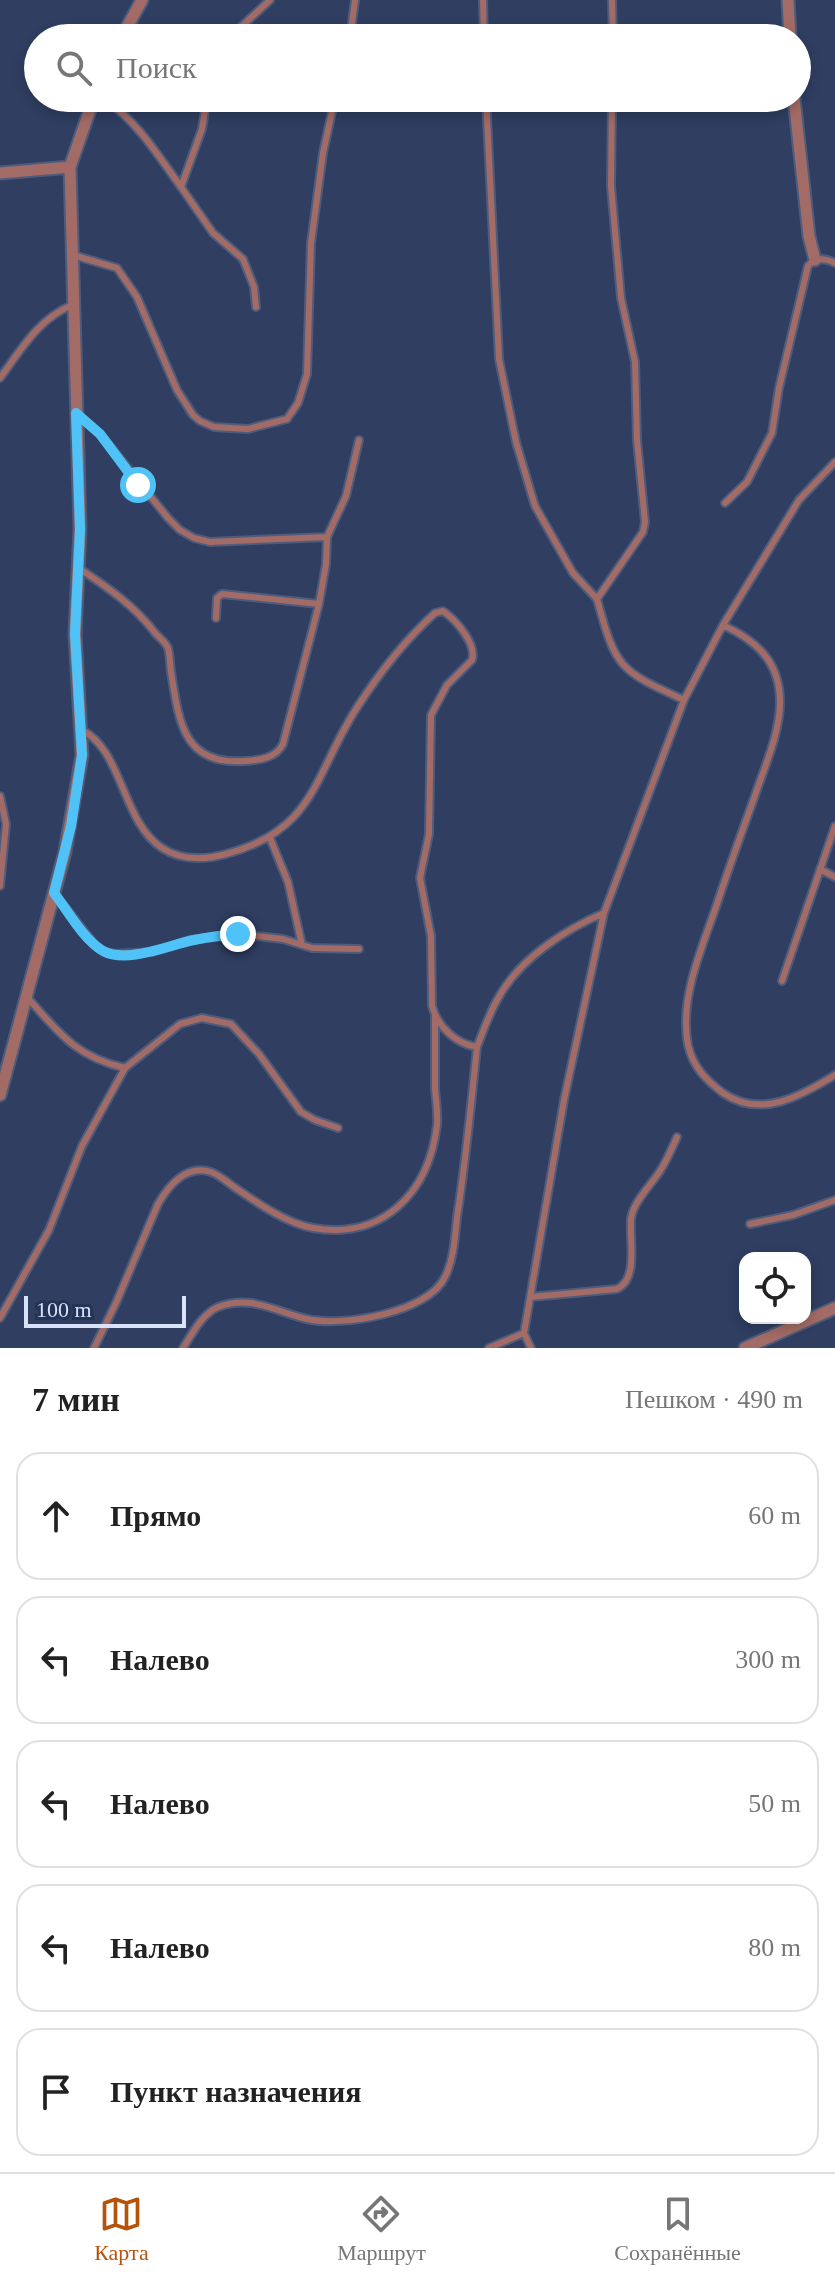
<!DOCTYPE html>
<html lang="ru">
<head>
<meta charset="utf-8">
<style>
  :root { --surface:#fff; --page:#f6f6f6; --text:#222; --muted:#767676; --line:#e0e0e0; --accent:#b45309 }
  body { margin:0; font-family:Georgia,serif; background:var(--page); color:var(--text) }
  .controls { position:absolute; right:24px; bottom:24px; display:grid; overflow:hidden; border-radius:16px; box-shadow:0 4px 12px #0003 }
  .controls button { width:72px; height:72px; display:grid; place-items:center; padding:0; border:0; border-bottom:2px solid var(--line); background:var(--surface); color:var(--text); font:40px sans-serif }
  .scale { position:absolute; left:24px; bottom:20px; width:162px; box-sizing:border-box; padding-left:8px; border:4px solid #d8e3f9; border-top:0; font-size:22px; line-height:28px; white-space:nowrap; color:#d8e3f9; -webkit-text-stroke:6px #253356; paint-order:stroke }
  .stop { position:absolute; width:24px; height:24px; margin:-18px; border:6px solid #4fc3f7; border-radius:50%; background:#fff }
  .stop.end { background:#4fc3f7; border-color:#fff; box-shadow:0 2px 8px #0008 }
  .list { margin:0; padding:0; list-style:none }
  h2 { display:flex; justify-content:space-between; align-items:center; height:104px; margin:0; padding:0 32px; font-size:34px }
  h2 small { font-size:26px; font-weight:400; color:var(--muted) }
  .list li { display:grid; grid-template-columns:52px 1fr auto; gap:24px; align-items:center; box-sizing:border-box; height:128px; margin:0 16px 16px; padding:0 16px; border:2px solid var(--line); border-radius:24px }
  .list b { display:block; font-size:30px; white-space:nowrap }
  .list em { font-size:26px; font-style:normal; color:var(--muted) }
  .icon { flex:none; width:44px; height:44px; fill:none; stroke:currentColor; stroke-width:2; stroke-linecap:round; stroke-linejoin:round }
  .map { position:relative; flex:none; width:835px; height:1348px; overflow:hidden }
  .search { position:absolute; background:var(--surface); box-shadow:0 4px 12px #0003; left:24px; right:24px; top:24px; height:88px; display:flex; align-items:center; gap:20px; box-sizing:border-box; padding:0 28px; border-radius:44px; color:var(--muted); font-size:30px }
  .sheet { height:824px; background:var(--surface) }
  nav { display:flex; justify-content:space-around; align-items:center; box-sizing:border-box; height:112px; border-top:2px solid var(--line); background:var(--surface); font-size:22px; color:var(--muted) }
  nav a { display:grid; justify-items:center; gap:4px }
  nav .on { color:var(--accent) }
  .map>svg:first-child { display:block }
</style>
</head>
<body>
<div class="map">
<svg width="835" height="1348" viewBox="0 0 835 1348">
  <rect width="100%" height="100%" fill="#2f3e61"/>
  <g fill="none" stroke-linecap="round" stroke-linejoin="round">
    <defs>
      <path id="service" d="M483,0l1,38
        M612,0l1,38
        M229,38l41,-38
        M350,38l5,-38
        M103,98c35,24 54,56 78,89
        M207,98l-5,31 -21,58 32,46 30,26 11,28 2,20
        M486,98l13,261 17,83 19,64 38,67 24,26
        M612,98l-1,88 10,112 14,64 2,78 8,82 -2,10 -46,67c19,70 22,71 87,101
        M73,255l44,13 20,29 40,93 16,25 7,6 14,6 34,2 39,-10 11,-16 9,-29 4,-131 12,-90 12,-55
        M0,378c21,-28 38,-59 72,-73
        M78,415l22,19 68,84 12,12 14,8 16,4 117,-5
        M725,503l22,-21 25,-49 7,-45 29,-122c7,-9 17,-8 27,-3
        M77,567c30,20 57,38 79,67 4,4 10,9 12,14 2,7 2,17 3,24 8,50 12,94 75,89 14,-1 30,-3 37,-17l36,-140 7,-40 1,-27 19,-41 13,-56
        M216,618l1,-20 5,-4 97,10
        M723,625c34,16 57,37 57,77 0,27 -12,57 -21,82 -14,40 -29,80 -42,120 -15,44 -38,94 -29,141 5,22 18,35 35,48 38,26 78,3 112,-18
        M82,730c41,21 40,92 80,118 20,13 42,12 64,6 91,-24 88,-81 132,-148 22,-34 46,-65 77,-93l8,-2c13,9 34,33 29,49l-25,25 -16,30 -2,119 -9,44 11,58 1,70c6,21 24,38 45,41 7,-18 13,-36 23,-52 21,-37 66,-66 104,-82
        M0,796l6,28 -6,62
        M270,838l18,44 14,63
        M820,869l15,8
        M54,893l41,52 10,7 10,2 37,-2 39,-12 47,-6 45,5 29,9 47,1
        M782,981l53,-155
        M27,997c32,36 49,60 98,71
        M750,1224l43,-9 42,-15
        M531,1297l86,-8c22,-10 12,-50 14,-70 2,-17 20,-34 29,-48 7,-11 12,-23 17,-34
        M0,1318l49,-88 33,-84 43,-78 55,-44 22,-6 29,6 28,30 42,58 14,8 23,8
        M94,1348l22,-45 42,-99c11,-19 28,-40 53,-32 9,3 18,12 26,17 22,15 49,34 76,39 71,12 116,-36 124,-103 1,-12 -1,-24 -2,-36 0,-25 0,-49 0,-74
        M183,1348c9,-14 19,-34 35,-41 33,-13 58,5 89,12 35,8 121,-6 138,-42 9,-18 10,-41 12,-60 9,-56 14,-113 20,-170
        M489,1348l35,-15
        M531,1348l-7,-15 40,-233 40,-187 80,-213 39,-75 76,-125 36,-38"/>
      <path id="minor" d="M788,0l2,38
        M121,38l21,-38
        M794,98l15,138 6,24
        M0,173l70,-6 24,-69
        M0,1095l65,-243 17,-97 -7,-121 5,-105 -10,-362
        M745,1348l90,-40"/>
    </defs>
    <!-- service casing -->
    <use href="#service" stroke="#4d5c7c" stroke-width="10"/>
    <!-- minor casing -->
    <use href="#minor" stroke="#4d5c7c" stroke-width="15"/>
    <!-- service -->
    <use href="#service" stroke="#a36b65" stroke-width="6"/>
    <!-- minor -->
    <use href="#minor" stroke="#a36b65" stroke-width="11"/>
  </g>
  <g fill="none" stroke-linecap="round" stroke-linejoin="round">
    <!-- route -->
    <path stroke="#4fc3f7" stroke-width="10" d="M138,485l-38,-51 -24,-21 4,116 -5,105 7,121 -11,71 -17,67c14,18 29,46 49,58 24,13 66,-6 91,-11 15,-3 29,-5 44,-6"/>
  </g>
</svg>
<div class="controls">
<button><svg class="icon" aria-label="locate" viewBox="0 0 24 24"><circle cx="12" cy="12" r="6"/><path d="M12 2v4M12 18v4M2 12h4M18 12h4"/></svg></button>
</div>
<div class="scale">100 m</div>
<div class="stop" style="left:138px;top:485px"></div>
<div class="stop end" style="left:238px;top:934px"></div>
<div class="search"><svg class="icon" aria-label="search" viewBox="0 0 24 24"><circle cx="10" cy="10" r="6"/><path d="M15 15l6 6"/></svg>Поиск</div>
</div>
<section class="sheet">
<h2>7 мин<small>Пешком · 490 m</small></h2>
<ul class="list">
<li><svg class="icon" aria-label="ahead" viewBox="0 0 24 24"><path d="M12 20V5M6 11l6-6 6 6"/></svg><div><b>Прямо</b></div><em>60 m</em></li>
<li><svg class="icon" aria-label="left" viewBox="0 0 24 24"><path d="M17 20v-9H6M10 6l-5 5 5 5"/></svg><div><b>Налево</b></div><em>300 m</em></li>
<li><svg class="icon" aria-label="left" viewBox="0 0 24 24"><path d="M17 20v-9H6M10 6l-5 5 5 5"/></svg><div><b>Налево</b></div><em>50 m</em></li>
<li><svg class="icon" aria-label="left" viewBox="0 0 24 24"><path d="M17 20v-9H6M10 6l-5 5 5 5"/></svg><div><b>Налево</b></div><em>80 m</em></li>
<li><svg class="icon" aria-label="arrive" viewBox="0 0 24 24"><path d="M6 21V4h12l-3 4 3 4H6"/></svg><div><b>Пункт назначения</b></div></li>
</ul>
</section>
<nav>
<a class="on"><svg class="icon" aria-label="map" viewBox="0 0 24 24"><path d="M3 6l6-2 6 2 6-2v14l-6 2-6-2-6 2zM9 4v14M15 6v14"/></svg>Карта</a>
<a><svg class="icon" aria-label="directions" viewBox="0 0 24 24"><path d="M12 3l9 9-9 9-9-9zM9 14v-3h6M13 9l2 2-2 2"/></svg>Маршрут</a>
<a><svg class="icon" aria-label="saved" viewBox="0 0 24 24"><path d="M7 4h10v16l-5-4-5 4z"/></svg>Сохранённые</a>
</nav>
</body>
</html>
